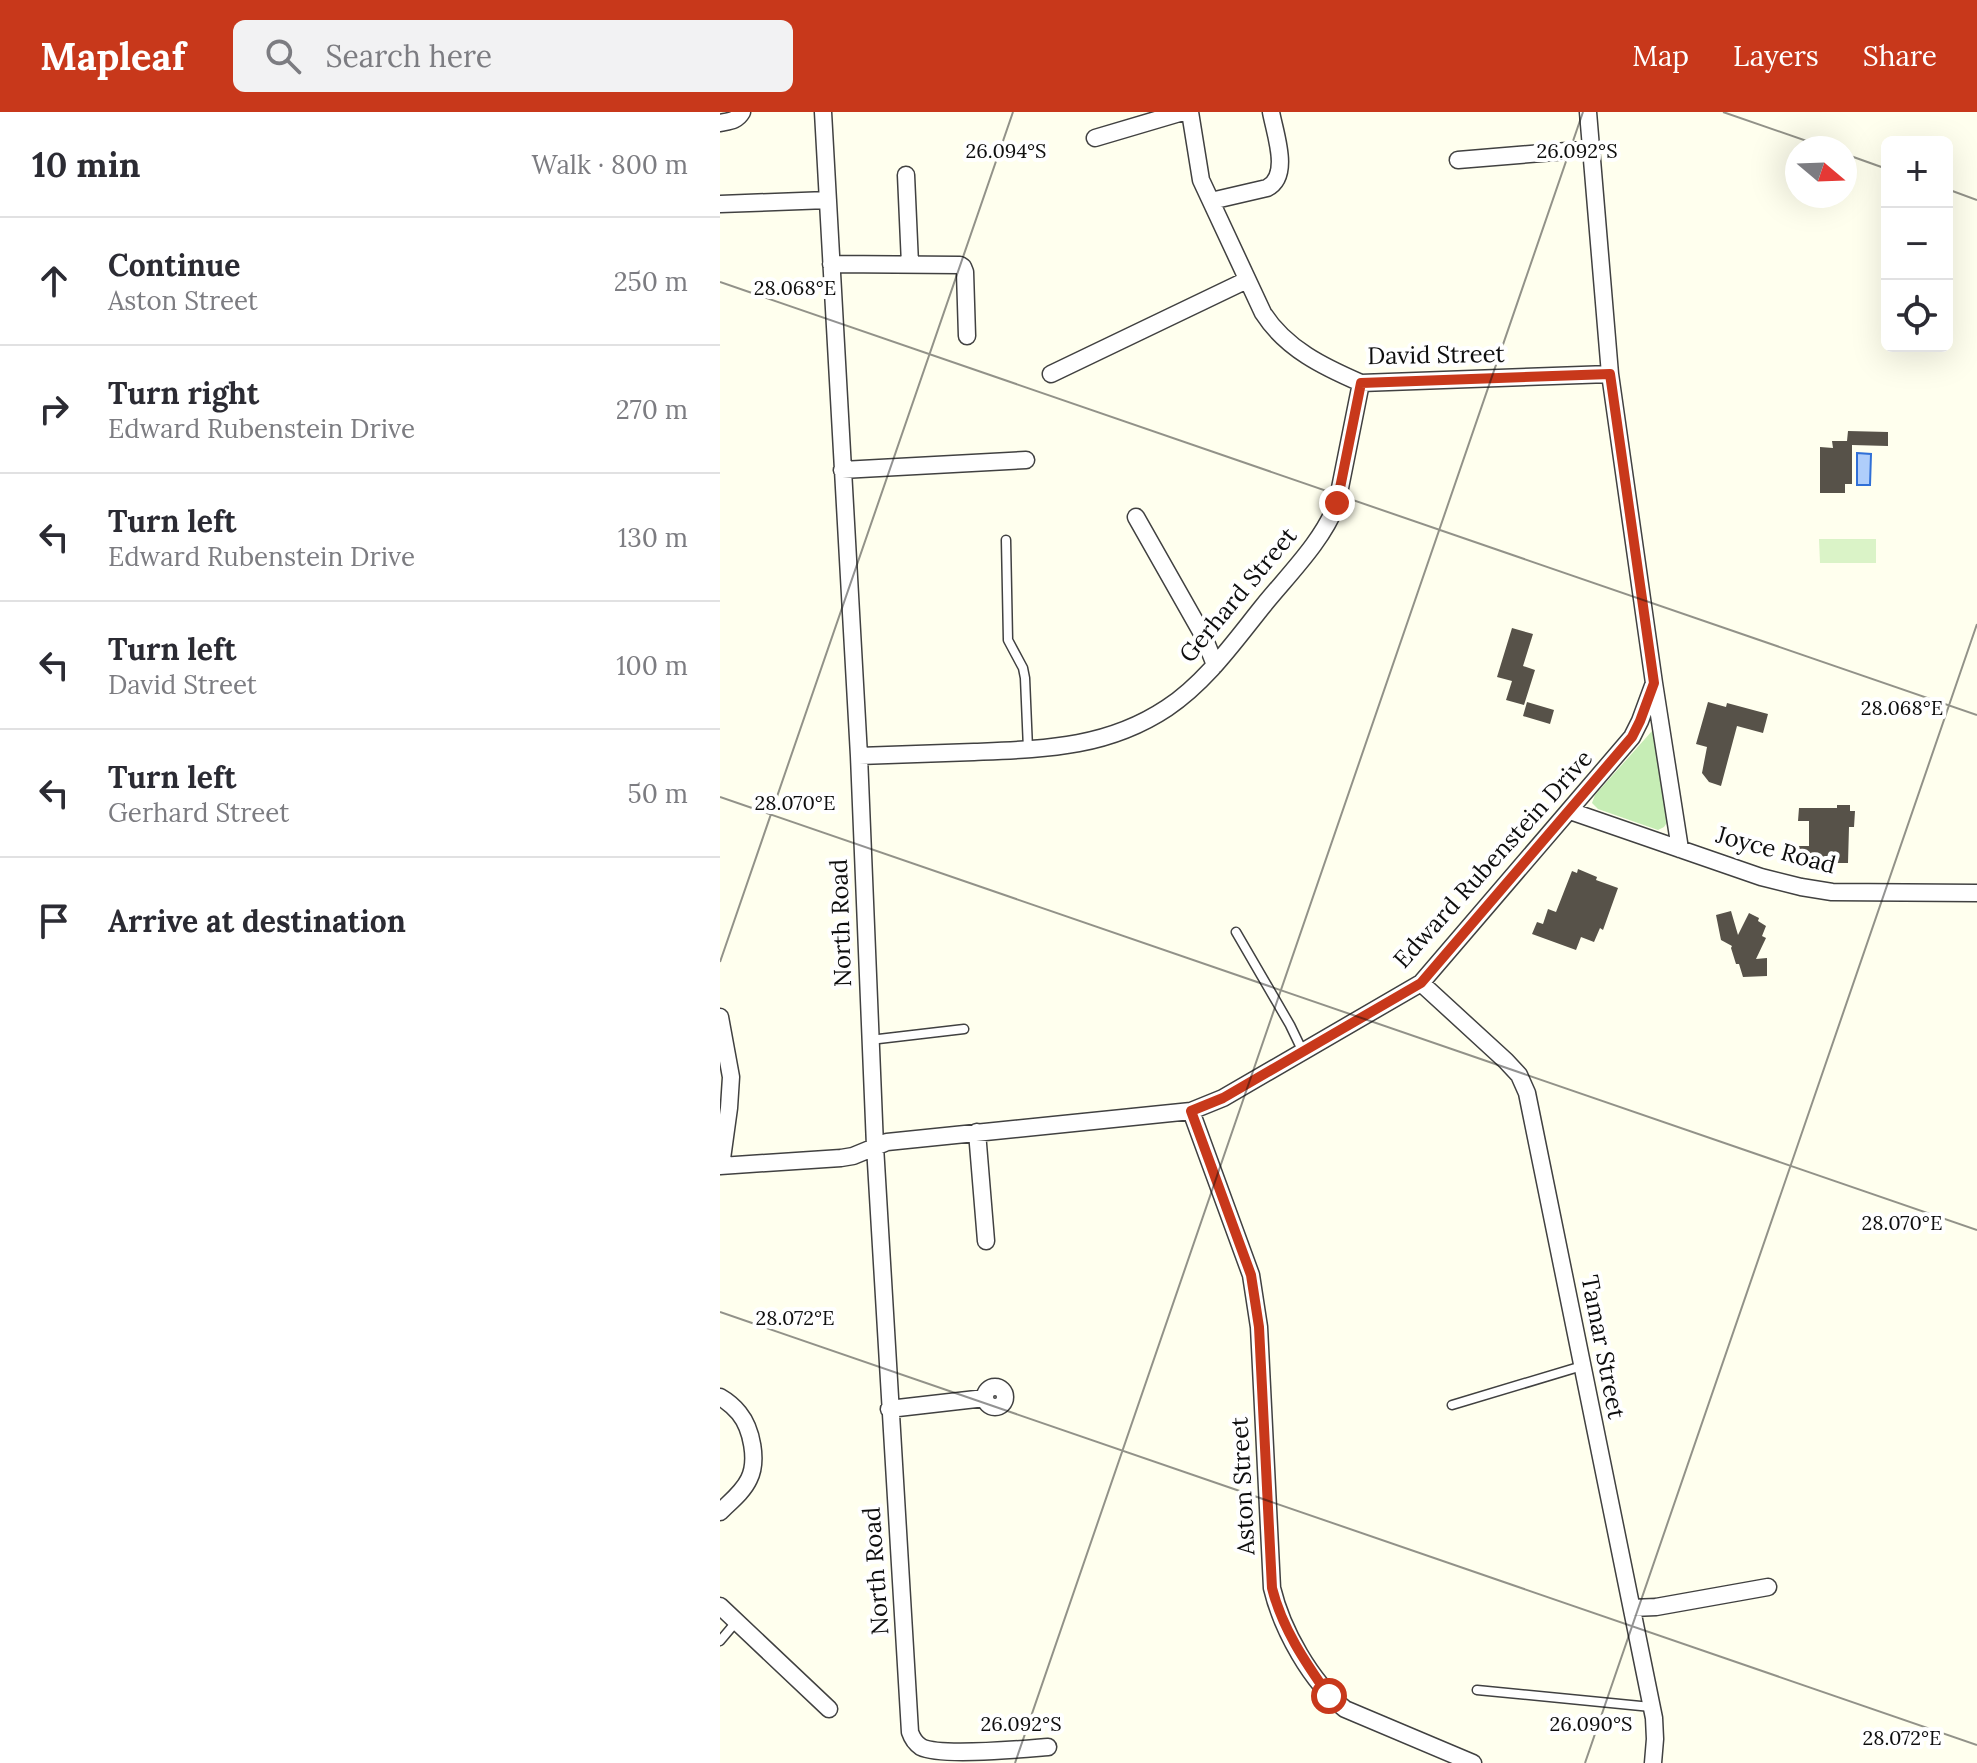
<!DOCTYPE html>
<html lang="en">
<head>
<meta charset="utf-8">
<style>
  :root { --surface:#fff; --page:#f2f2f3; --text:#2b2b33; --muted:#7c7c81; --line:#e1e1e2; --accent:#c8381b }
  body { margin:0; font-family:Lora,serif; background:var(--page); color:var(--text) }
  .controls { position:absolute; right:24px; top:24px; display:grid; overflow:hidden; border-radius:12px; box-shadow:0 8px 32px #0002 }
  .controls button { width:72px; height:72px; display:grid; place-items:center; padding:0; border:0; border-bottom:2px solid var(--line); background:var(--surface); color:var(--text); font:40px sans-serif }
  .compass { position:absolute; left:1065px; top:24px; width:72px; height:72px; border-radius:50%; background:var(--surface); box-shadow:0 8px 32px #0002; rotate:109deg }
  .stop { position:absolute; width:24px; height:24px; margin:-18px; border:6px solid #c8381b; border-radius:50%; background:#fff }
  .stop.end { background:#c8381b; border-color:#fff; box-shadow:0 2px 8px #0008 }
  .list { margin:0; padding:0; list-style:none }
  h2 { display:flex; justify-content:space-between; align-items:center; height:104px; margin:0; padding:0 32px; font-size:34px }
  h2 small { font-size:26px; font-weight:400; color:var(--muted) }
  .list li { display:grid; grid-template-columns:52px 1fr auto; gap:24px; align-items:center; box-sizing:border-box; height:128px; padding:0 32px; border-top:2px solid var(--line) }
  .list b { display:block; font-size:30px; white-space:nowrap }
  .list p { margin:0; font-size:26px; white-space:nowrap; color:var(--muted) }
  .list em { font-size:26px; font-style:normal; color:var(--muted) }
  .icon { flex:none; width:44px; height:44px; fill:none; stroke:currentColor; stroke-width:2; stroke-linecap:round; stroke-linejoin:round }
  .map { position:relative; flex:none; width:1257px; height:1651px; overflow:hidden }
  header { display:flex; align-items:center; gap:48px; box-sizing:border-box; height:112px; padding:0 40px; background:var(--accent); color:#fff }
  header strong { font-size:38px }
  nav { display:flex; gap:44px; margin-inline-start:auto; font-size:28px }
  .search { width:560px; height:72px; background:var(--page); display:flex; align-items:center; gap:20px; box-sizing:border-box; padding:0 28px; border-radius:12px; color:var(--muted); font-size:30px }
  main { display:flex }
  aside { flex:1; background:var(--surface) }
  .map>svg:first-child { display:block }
</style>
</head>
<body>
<header>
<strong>Mapleaf</strong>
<div class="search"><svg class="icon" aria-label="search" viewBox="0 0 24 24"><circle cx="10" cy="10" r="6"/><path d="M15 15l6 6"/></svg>Search here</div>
<nav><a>Map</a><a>Layers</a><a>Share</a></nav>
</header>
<main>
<aside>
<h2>10 min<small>Walk · 800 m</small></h2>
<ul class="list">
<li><svg class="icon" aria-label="ahead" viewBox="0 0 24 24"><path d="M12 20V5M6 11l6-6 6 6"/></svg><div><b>Continue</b><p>Aston Street</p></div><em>250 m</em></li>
<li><svg class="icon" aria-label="right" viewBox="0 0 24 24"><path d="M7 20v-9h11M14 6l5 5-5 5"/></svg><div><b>Turn right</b><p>Edward Rubenstein Drive</p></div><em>270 m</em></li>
<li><svg class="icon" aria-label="left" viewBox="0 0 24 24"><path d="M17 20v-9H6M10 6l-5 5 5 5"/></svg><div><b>Turn left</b><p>Edward Rubenstein Drive</p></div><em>130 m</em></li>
<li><svg class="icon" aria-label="left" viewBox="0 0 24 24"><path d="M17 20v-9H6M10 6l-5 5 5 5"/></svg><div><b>Turn left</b><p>David Street</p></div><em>100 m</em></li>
<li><svg class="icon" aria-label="left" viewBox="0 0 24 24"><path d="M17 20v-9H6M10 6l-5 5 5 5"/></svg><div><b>Turn left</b><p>Gerhard Street</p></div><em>50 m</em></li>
<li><svg class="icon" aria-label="arrive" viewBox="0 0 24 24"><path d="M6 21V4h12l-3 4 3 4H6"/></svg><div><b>Arrive at destination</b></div></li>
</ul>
</aside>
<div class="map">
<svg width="1257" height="1651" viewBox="0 0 1257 1651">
  <rect width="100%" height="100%" fill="#ffe"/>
  <!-- green -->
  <path fill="#c6edb5" d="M932,619l3,1 13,89 -4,6 -6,3 -60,-21 -6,-6 3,-8z"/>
  <!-- pitch -->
  <path fill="#daf3c7" d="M1099,427h57v24h-56z"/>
  <!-- water -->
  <path fill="#afcefb" stroke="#3070d7" stroke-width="2" d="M1137,341l14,1 -1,31h-13z"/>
  <!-- building -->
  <path fill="#575249" d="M1128,319l40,1v14l-36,-1v39h-7v9h-25v-46l13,1 -1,-7h15z
    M792,516l21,6 -10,32 12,4 -11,35 -18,-5 6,-19 -15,-4z
    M807,590l27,8 -4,14 -27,-8z
    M988,590l18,5 1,-4 41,11 -5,19 -26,-7 -16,60 -12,-4 -7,-9 5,-26 -11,-3z
    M1117,693h13v6h5l-1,16h-5l-1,36h-54l1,-17h14v-25h-11l1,-13h38z
    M858,757l19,8 -1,3 22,8 -15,42 -3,-2 -6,14 -13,-5 -5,13 -44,-16 5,-12 6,2 5,-15 8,3 16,-41 5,2z
    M1011,799l7,24 11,-22 10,5 -1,3 8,5 -4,10 4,2 -10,21 11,-1v18l-24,1 -4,-13h-3l-5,-16 1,-2 -11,-6 -5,-25z"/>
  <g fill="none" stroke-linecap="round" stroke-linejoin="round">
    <defs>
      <path id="service" d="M286,428l2,100 15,28 2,10 3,71
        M516,820l54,93 13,27
        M150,928l94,-11
        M732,1293l130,-39
        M0,1529l16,-19
        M757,1578l174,17"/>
      <path id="minor" d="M103,0l36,644 16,390 35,586c2,6 5,11 11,15 20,10 101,2 127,0
        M470,0l11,68 62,133c23,36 61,54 98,70l249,-9
        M868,0l22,262 44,309 26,166
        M0,11c9,-2 17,-2 22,-11
        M375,26l88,-26
        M738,48l133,-11
        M186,63l4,89
        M491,89l56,-13c24,-12 8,-54 4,-76
        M0,92l108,-4
        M111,152l129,1 3,2 2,5 2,64
        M331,262l196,-94
        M122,358l184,-10
        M416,405l68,120 11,28
        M139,644c38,-1 77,-3 115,-4 70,-3 133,-4 193,-44 39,-26 67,-66 96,-102 25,-31 60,-65 74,-103l24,-120
        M850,699l191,66 40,10 31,5 145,1
        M701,871l85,78 13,14 8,18 127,625 1,21 -2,24
        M0,905l11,60 -2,31 -8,58
        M471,999l60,164 8,52 13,261c10,42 39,94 73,121l128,54
        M257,1020l9,109
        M0,1054l121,-8 12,-2 34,-14 304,-31 32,-13 198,-115 211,-246 8,-16 14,-38
        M265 1285a10 10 0 1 1 20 0a10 10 0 1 1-20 0Z
        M0,1285c7,4 14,10 19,16 13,16 19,48 10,66 -6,13 -19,23 -29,33
        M169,1297l96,-11
        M0,1494l109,103
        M912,1496l24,-1 112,-20"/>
    </defs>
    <!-- service casing -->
    <use href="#service" stroke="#414141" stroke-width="11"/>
    <!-- minor casing -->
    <use href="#minor" stroke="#414141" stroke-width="19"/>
    <!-- service -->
    <use href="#service" stroke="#fff" stroke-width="8"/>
    <!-- minor -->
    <use href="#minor" stroke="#fff" stroke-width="16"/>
  </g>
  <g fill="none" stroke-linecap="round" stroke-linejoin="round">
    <!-- route -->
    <path stroke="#c8381b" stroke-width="10" d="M609,1584c-24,-34 -47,-68 -57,-108l-13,-261 -8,-52 -60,-164 32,-13 198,-115 211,-246 8,-16 14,-38 -44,-309 -249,9 -24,120"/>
  </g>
  <!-- ticks -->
  <path fill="none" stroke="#0e0e0e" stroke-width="2" stroke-opacity="0.45" d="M1003,0l104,36M1125,42l42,15M1227,77l30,11M0,170l1257,433M0,685l1257,433M0,850l293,-850M0,1200l1257,433M295,1651l568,-1651M865,1651l392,-1139"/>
  <g text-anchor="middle" stroke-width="8" stroke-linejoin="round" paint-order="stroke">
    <!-- street labels -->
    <g font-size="24" fill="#0e0e0e" stroke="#fff">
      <text transform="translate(716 243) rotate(-1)" y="8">David Street</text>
      <text transform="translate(518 483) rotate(-50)" y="8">Gerhard Street</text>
      <text transform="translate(1056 738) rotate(15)" y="8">Joyce Road</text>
      <text transform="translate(773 747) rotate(-48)" y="8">Edward Rubenstein Drive</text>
      <text transform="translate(121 811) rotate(-92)" y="8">North Road</text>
      <text transform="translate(883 1235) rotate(79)" y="8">Tamar Street</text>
      <text transform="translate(523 1374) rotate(-93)" y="8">Aston Street</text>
      <text transform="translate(156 1459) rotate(-94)" y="8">North Road</text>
    </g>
  </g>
  <g font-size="20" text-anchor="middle" fill="#0e0e0e" stroke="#fff" stroke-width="8" stroke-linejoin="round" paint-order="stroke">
    <text x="857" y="46">26.092°S</text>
    <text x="286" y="46">26.094°S</text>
    <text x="75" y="183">28.068°E</text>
    <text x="1182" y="603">28.068°E</text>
    <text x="75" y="698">28.070°E</text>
    <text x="1182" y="1118">28.070°E</text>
    <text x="75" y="1213">28.072°E</text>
    <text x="301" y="1619">26.092°S</text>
    <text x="871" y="1619">26.090°S</text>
    <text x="1182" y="1633">28.072°E</text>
  </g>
</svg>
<div class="controls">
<button>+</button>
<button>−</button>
<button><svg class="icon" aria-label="locate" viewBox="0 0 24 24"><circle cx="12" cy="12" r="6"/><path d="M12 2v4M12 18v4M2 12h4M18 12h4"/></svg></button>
</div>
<svg class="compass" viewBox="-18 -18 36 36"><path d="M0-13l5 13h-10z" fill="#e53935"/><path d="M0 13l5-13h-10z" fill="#7c7c81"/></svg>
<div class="stop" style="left:609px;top:1584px"></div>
<div class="stop end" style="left:617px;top:391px"></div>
</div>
</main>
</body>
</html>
